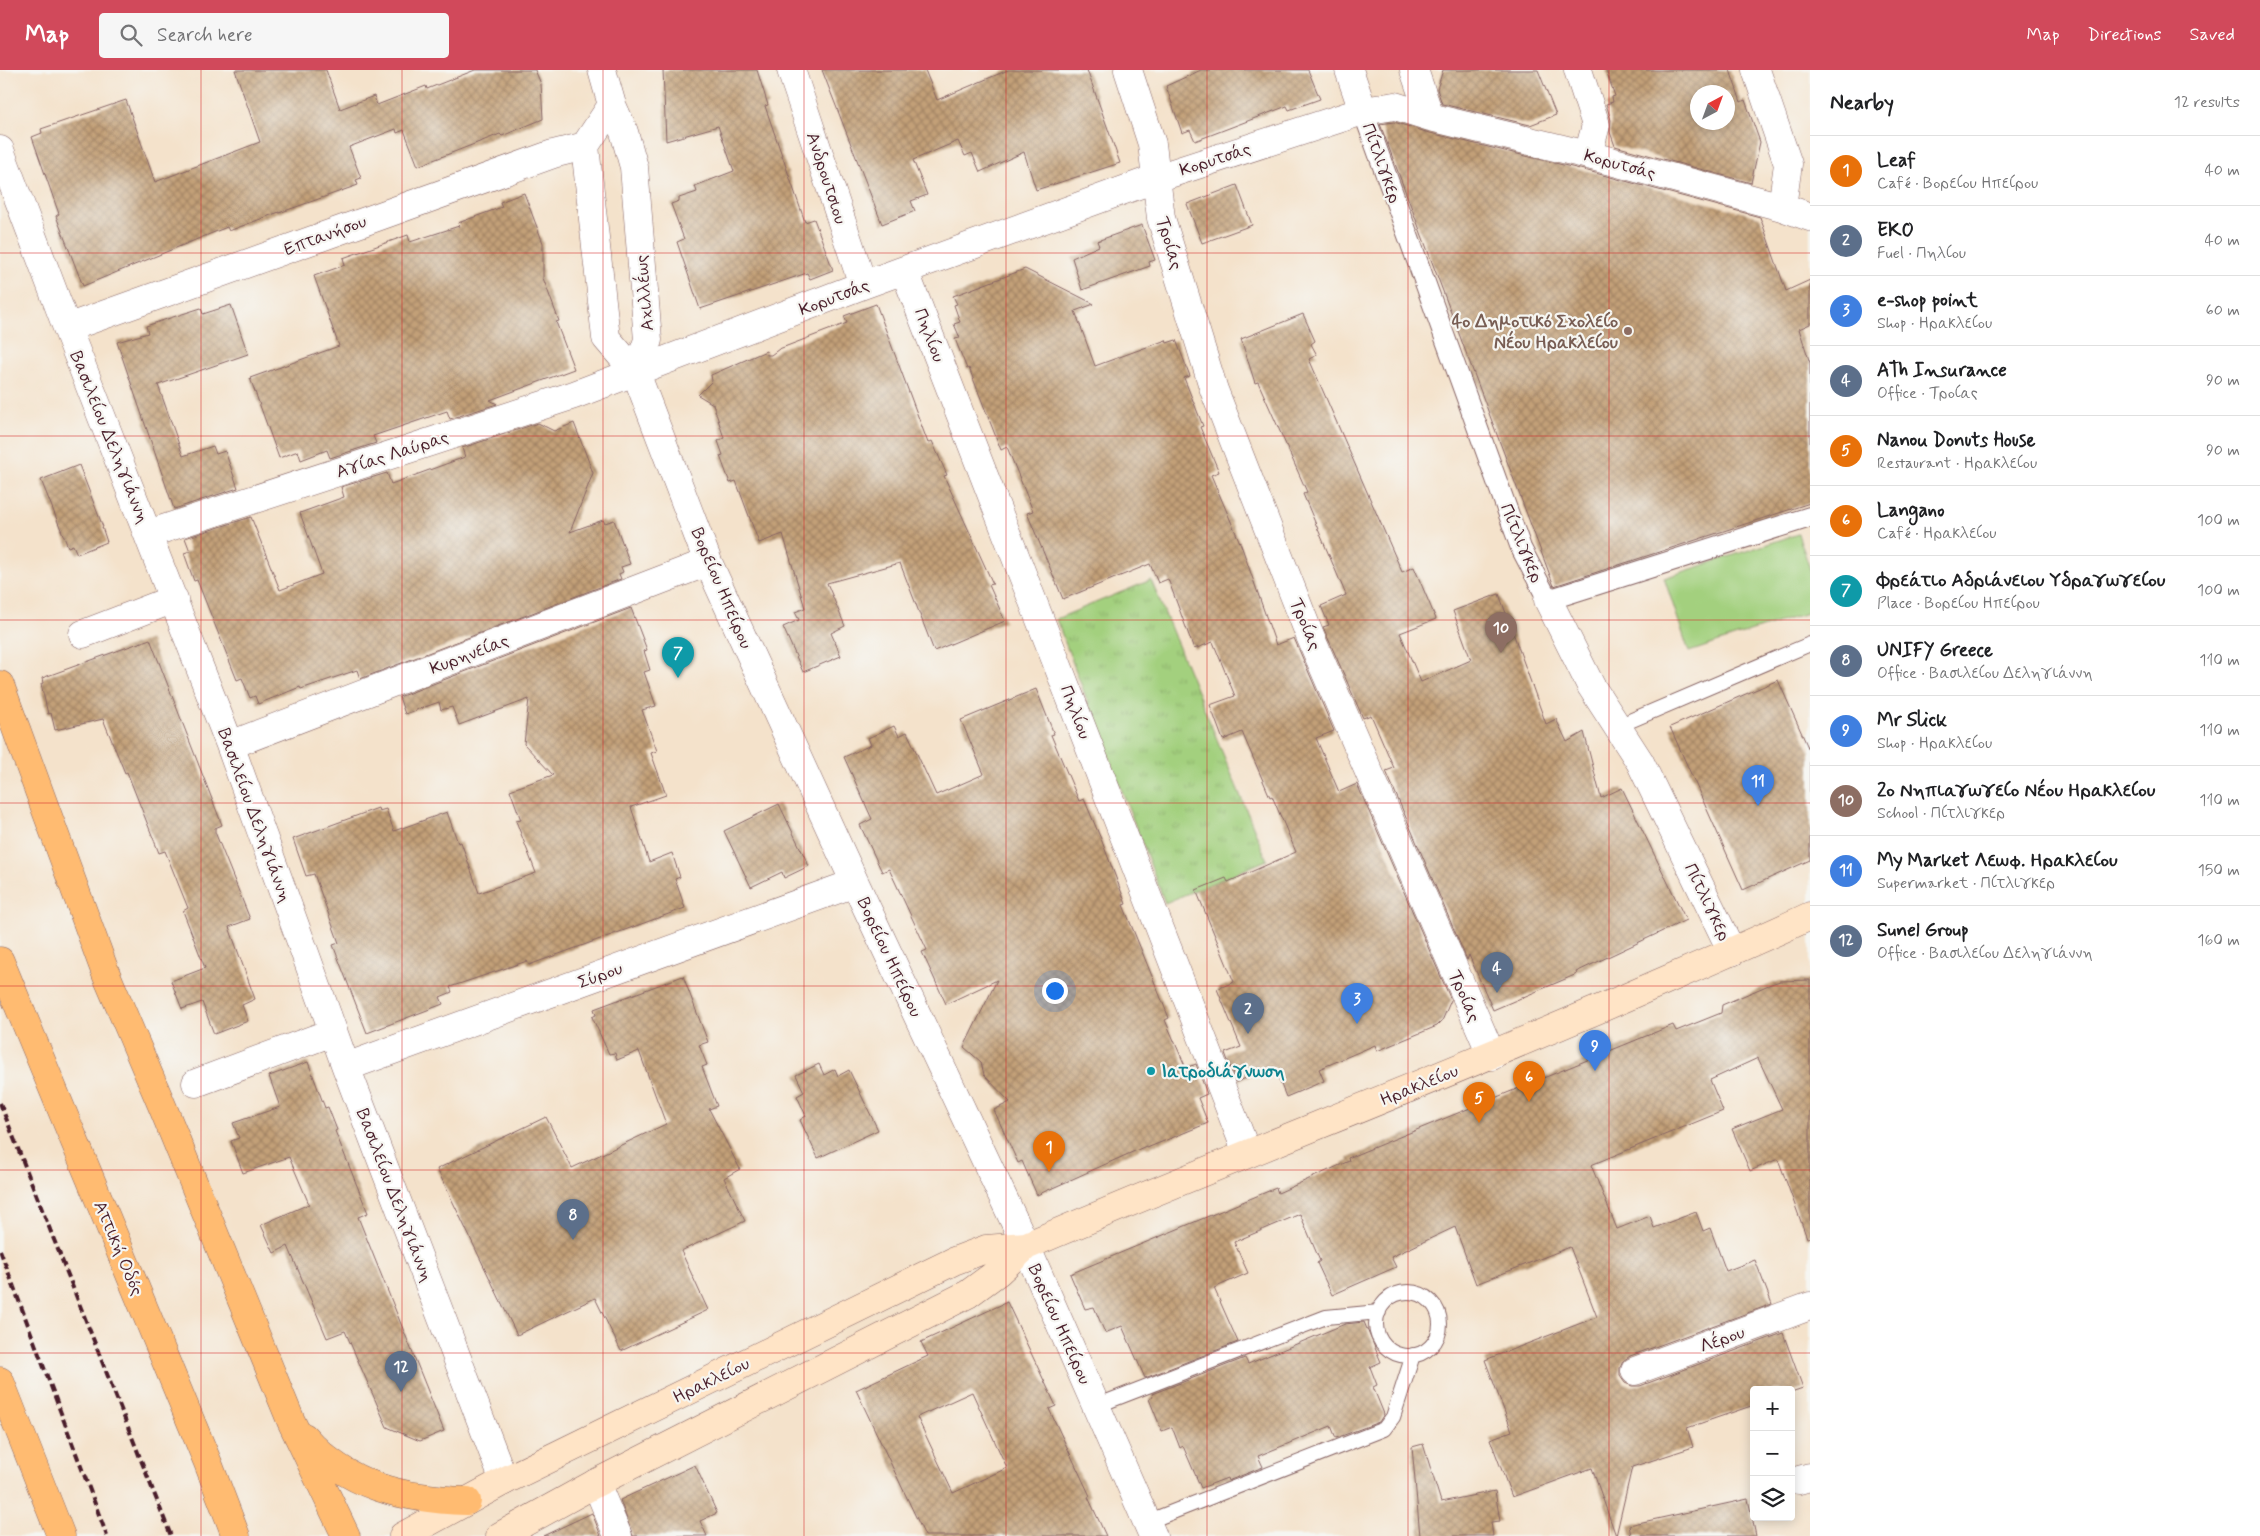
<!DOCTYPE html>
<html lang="en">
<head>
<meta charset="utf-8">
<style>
  :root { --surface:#fff; --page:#f6f6f6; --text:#202124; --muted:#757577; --line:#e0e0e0; --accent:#d1495b }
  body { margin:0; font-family:Mynerve,sans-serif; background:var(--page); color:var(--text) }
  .controls { position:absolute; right:15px; bottom:15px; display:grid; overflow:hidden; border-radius:5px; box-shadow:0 2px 12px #0003 }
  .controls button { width:45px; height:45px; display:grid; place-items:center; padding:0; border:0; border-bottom:1px solid var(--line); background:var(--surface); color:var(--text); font:25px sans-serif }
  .compass { position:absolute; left:1690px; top:15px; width:45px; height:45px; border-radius:50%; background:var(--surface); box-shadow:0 2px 12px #0003; rotate:41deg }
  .you { position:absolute; left:1054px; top:920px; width:18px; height:18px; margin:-12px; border:4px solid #fff; border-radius:50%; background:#1a73e8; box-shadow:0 0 0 8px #1a73e833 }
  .badge { display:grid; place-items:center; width:32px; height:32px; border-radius:50%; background:var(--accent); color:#fff; font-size:16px; font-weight:700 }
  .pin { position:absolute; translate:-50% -41px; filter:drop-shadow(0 1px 2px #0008) }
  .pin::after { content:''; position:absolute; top:26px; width:18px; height:15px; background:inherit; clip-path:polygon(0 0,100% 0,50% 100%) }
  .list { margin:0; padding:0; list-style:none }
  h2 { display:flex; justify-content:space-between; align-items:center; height:65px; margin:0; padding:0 20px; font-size:21px }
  h2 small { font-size:16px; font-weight:400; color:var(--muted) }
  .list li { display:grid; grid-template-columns:32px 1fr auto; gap:15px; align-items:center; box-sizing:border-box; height:70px; padding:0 20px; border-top:1px solid var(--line) }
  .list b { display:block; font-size:19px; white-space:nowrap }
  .list p { margin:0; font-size:16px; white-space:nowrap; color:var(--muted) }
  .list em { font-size:16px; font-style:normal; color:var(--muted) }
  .icon { flex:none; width:28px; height:28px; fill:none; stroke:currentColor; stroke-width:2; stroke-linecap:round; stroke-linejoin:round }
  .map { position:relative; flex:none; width:1810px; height:1466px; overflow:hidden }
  header { display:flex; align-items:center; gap:30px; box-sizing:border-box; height:70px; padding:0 25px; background:var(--accent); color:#fff }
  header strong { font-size:24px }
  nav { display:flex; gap:28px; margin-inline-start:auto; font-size:18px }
  .search { width:350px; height:45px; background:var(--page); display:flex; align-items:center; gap:12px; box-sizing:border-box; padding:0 18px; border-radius:5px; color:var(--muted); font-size:19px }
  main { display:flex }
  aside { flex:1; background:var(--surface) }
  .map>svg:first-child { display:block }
</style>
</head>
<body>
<header>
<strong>Map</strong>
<div class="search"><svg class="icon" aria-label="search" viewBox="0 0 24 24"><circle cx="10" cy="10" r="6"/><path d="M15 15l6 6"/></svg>Search here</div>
<nav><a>Map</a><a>Directions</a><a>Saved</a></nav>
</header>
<main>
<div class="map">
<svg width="1810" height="1466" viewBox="0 0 1810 1466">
  <defs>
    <pattern id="grass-tufts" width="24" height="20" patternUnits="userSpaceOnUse" patternTransform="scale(1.25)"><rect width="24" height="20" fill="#a3d07e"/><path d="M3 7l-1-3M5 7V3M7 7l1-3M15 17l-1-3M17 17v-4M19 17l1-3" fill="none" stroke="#8eb26d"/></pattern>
    <pattern id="building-cross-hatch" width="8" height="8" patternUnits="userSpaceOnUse" patternTransform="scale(1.25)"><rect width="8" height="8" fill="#c3a078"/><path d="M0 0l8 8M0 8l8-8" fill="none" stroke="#a08263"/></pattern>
  </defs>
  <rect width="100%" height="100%" fill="#f6f6f2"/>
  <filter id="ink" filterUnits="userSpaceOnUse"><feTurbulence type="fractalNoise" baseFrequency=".02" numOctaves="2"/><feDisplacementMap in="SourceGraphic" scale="10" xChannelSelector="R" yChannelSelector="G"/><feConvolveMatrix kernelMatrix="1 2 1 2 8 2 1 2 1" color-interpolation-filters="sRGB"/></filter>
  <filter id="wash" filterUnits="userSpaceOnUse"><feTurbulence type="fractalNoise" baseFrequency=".0096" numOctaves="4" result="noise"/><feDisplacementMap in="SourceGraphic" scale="20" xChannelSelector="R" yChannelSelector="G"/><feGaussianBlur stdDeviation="1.12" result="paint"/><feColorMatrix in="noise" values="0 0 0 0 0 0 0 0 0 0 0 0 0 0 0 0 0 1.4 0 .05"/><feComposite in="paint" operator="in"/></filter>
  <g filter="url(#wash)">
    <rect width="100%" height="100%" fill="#f4e2cb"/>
    <!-- grass -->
    <path fill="url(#grass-tufts)" stroke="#767854" d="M1151,510l116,280 -102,43 -109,-284z"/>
    <!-- pitch -->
    <path fill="#a3d07e" stroke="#767854" d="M1798,464l12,35v43l-121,40 -25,-74z"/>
    <g id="blocks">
      <!-- building -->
      <path fill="url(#building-cross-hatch)" fill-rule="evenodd" d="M235,0h91l14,39 34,-13 3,9 49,-19 1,3 48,-19h60l6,14 2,35 -41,17 -2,-2 -82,32 -14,-36 -7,3 -1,-4 -47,18 12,31 -5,2 2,5 -79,28v-1l-50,19 -2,-4 -144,59 -27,-70 3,-2 -27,-77 10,-4 -1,-4 85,-29 29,82 105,-40z
        M663,0h94l11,35 -3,1 40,116 9,-3 19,51 -23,9 -3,-6 -107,36 -23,-67 7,-3 -13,-35 8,-3v-3l18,-6 -2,-6 39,-15 -16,-45 -52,15z
        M822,0h103l12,30 71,-30h79l33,93 -84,27 -12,-38 -44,20 -8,-19 -7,3 -7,-15 -45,19 14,35 -16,6 4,10 -33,13z
        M1201,0h107l12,29 -31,11 -2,-4 -92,35 -5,-11 -8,3 -16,-47z
        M1443,0h95l18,45 -26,10 -88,-21 -5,-15z
        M1606,0h124l11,32 4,-2 15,42 -9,41 -136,-37 -5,-14 1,-12 -5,-16 7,-2 -1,-5 3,-1zM1698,22h30v30h-30z
        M1394,52l32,10 158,38 176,47 26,74 24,-11v44l-11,5 11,34v140l-256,83 -174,-462z
        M1237,115l15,40 -50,18 -15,-39z
        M524,123l19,50v35l16,43 -3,1 18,47 -84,31 7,4 -47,15 -3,-8 -3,1 -71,24 3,7 -46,15 -3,-8 -26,10 -3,-9 -19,7 -29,-80 89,-32 -25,-70 31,-11 -2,-7 65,-23 2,7 49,-16 -1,-3 44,-16 -2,-5z
        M1142,155l13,35 -6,2 1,4 -68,24 -10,-32 27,-12 -2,-5z
        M1025,199l69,35 -19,7 20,55 71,-26 1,3 9,-3 14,36 -6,2 19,48 -3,1 19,45 -8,3 30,70 35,100 18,-7 40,93 -18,7 23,54 18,-8 94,216 -9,21 -5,5 -60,25 -2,-6 -56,24 5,12 -38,16 -12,-30 -38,15 -11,-29 16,-6 -24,-58 17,-7 -38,-92 30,-12 2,4 68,-30 -24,-56 -2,1 -28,-65 -19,8 -13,-35 25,-9 -22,-54 -19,7 -26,-70 -10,4 -8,-19 -87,35 -36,-86 6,-2 -26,-64 -6,3 -32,-82 -2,1 -12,-30 5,-1 -6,-14 6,-2 -6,-17 3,-1 -4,-8z
        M876,234l52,139 4,-2 15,34 -3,1 49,108 -4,1 16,36 -71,30 -34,-88 -73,20 18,43 -14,7 10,23 -38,16 -20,-45 16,-7 -4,-8 10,-4 -22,-74 -24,9 -23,-62 -6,2 -10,-27 3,-1 -5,-14 6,-3 -11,-34 -15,-9 14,-14 -1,-6 55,-24 1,4h4l8,-6 68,-26 -3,-7z
        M231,235l17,49 -90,31 25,71 30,-10 3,8 9,-3 13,37 -64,21 -57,-167 31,-9 -2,-7 27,-9 28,-9 2,6z
        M1303,244l12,27 -4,3 6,11 -8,4 93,213 12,-5 22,52 -36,14 21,49 50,-22 -18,-49 46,-17 47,130 10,-5 11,23 17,-10 17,66 21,-10 64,132 -110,52 1,2 -84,36 -24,-55 -2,5 -81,-189 8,-3 -23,-53 -8,3 -40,-91 6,-2 -8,-19 25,-11 -43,-101 4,-2 -49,-110 -3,1 -14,-44z
        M538,353l16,8 20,-8 19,50 -23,59 33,-12 2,3 9,-3 16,44 -9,3 2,5 -4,2 2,5 -261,100 -3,-9 -56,19 -1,-2 -42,17 -3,-8 -5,2 -8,-20 -5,2 -40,-100 -3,1 -10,-28 6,-2 -5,-13 66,-21 29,73 42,-16 -22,-61 44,-16 -3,-10 46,-14 4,11 74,-27 -3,-9z
        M79,395l24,62h-1l5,15 -30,12 -4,-9 -5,2 -27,-67z
        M631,538l16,42 -3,1 6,19 -6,2 12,34 -14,4 15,41 -6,2 15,42 -35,12 18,55 23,-9 8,24 -5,2 10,29 -156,57 -2,-4 -77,26 2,5 -12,5 3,7 -76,29 -34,-88 6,-2 -25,-69 -8,2 -13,-37 85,-31 1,3 7,-2 8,22 53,-19 11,31 3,-1 18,51 57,-20 -20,-52 5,-1 -11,-30 43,-15 -29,-31 5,-45 -70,26 -7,-18 -11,3 -2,-8 -34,12 -6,-17z
        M150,569l72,186 -7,3v4l35,87 -21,8 26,72 -13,6 6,16 -34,13 -12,-32 -20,7 -11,-28 34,-13 -22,-57 5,-3 -23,-57 -6,2 -32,-81 -2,1 -22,-54 -48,11 -4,-17 -3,1 -7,-30 2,-1 -1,-5z
        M1778,610l32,72v108l-67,30 -73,-163z
        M1036,619l18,45 -3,1 28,66 5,-2 17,40 25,65 -3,1 46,113 -4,2 21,48 10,-4 11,30 -9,4 10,25 -61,25 -1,-2 -109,49 -15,-34 -4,2 -24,-53 16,-8 -26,-27 -3,-13 -17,-15 33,-67 -51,24 -24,-52 5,-2 -38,-81 -7,3 -22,-47 12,-6 -28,-62 27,-12 -3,-7 26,-12 5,10 8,-4 29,63 48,-21 -23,-54z
        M779,734l30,62 -25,12 -2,-6 -31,15 -27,-56z
        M683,906l25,66 -9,3 8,20 -5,2 15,39 -8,3 31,60 -16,9 21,43 -64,30 27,59 -87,41 -26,-53 -78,37 -80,-166 109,-52 26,51 94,-44 -27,-73 -22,9 -2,-7 -6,1 -17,-37 4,-2 -2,-6z
        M1810,910v257l-3,1 -29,-79 -28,12 -18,-42 50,-20 -24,-51 -48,22 13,31 -132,54 26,64 33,-13 4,12 42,-16 7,19 7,-3 16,43 29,-11 17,44 -142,52 -7,5 -3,7v8l5,7 7,3h8l143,-53 20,55 -12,4v-2h-37v15l-67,23 6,19 -61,20 -16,69 -24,-68 -80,29 -22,-58 22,-8 -27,-71 112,-43 -27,-70 -94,37 -21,-57 -64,30 5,10 -64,28 -15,-32 3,-2 -20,-47 -66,28 14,31 -34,15 24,54 -93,36 -23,-52 -17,7 -11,-26 -9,2 -15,-35 206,-86 2,5 71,-32 -1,-3 325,-133 3,6 45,-18 1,-8 49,-21 9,-3z
        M308,992l17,46 3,-1 9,23 -2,1 33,82 -10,4 86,214 -24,10 -33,-14 -42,-96 -18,7 -39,-92 -14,7 -13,-28 48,-21 -20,-47 -46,16 -12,-32 8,-3 -6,-15 47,-16 -11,-31z
        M819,994l5,11 11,-6 3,7 11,-6 29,60 -60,28 -18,-38 6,-4 -9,-20 7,-4 -8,-17z
        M1007,1232l49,104 -7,3 41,87 -2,1 18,39h-181l-69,-146 72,-34 -7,-14zM972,1322l35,76 -54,25 -36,-76z
        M1364,1252l17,40 -11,5 7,18 -4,2 11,27 -5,8 -43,16 -5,-12 -73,30 5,11 -35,14 -1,-3 -26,10 -18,-42 -3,2 -8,-21 -10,4 -13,-32 4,-2 -1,-3 93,-36 3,6 97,-40z
        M1423,1374l18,58 54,-11 5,30 -9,1 2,14h-73l-8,-89z
        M695,1395l22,48 -17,8 7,15h-74l-13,-36z
        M1748,1429l8,37h-125l-2,-11z
        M592,1443l9,23h-58z"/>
    </g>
  </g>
  <g filter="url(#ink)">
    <use href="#blocks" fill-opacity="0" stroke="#866363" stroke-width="1"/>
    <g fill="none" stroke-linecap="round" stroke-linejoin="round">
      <defs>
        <path id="service" d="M1618,656l192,-82
          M1376 1254a32 32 0 1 1 64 0a32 32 0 1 1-64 0Z
          M1096,1336l230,-89 53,-5
          M1147,1452l237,-93 9,-12 20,-62"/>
        <path id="pedestrian" d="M1363,41l158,437 27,52 262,-83"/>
        <path id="minor" d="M602,0l10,35 12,27 10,35 14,173 -12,33
          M791,0l72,215
          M1128,0l24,74 9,74 53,172 96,246 182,420
          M1349,0l14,41
          M1414,0l16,47
          M1578,0l18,55 -8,30
          M1756,0l32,94 -6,43
          M612,35l-27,41 21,192 30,35 72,189 147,321 171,363 127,290
          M0,80l67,178 163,417 116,322 158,414
          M905,202l342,881
          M67,258l486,-174 32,-8
          M148,464l426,-139 289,-110 294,-107 206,-67 32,-5 35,11 158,38 194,52 28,10
          M1548,530l43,86 49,76 92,190
          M83,564l91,-35
          M230,675l478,-183
          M346,997l509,-184
          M196,1013l137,-51
          M1635,1301l175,-65
          M1799,1410l11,-3
          M596,1413l22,53"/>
        <path id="secondary" d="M403,1466l101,-55 450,-220 32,-12 40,-3c207,-89 417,-168 624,-259 53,-23 107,-46 160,-71
          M500,1466l96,-53 372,-189 30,-22 28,-26"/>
        <path id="motorway" d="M0,615l106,289 57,134 128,313 55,115
          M0,891l208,502 28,73
          M0,1311l61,155
          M304,1367c43,50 100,62 163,64"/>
      </defs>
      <!-- service casing -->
      <use href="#service" stroke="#866363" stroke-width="16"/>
      <!-- pedestrian casing -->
      <use href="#pedestrian" stroke="#866363" stroke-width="22"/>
      <!-- minor casing -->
      <use href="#minor" stroke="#866363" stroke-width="29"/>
      <!-- secondary casing -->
      <use href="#secondary" stroke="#866363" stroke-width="29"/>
      <!-- motorway casing -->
      <use href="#motorway" stroke="#866363" stroke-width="29"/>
      <!-- service -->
      <use href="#service" stroke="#fff" stroke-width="14"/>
      <!-- pedestrian -->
      <use href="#pedestrian" stroke="#fff" stroke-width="20"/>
      <!-- minor -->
      <use href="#minor" stroke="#fff" stroke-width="28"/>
      <!-- secondary -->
      <use href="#secondary" stroke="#ffe4c6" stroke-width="28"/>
      <!-- motorway -->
      <use href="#motorway" stroke="#ffbb71" stroke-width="28"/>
      <!-- rail -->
      <path stroke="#4a1f2b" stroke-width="4" stroke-dasharray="8 4" stroke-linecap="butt" d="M0,1033l171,433
        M0,1180l107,286"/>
    </g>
  </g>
  <!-- grid -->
  <path fill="none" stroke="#d62828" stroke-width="1" stroke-opacity="0.55" d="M201,0v1466M402,0v1466M603,0v1466M804,0v1466M1006,0v1466M1207,0v1466M1408,0v1466M1609,0v1466M0,183h1810M0,366h1810M0,550h1810M0,733h1810M0,916h1810M0,1100h1810M0,1283h1810"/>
  <!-- markers -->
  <circle fill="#8d6e63" stroke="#f6f6f2" stroke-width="2" cx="1628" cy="261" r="5"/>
  <circle fill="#0f9aa8" stroke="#f6f6f2" stroke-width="2" cx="1151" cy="1001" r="5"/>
  <g text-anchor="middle" stroke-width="4.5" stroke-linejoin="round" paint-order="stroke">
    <!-- street labels -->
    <g font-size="18" fill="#4a1f2b" stroke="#f6f6f2">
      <text transform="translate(1215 89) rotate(-18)" y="6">Κορυτσάς</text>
      <text transform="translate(1382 93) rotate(70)" y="6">Πίτλιγκερ</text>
      <text transform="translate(1620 94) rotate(15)" y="6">Κορυτσάς</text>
      <text transform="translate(827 108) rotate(72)" y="6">Ανδρουτσιου</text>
      <text transform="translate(325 165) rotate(-20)" y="6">Επτανήσου</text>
      <text transform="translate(1170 173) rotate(74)" y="6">Τροίας</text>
      <text transform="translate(644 223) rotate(-95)" y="6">Αχιλλέως</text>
      <text transform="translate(834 227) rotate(-21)" y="6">Κορυτσάς</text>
      <text transform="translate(930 265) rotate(69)" y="6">Πηλίου</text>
      <text transform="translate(110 367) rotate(68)" y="6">Βασιλείου Δεληγιάννη</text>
      <text transform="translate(392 384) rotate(-18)" y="6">Αγίας Λαύρας</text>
      <text transform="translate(1522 473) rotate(67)" y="6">Πίτλιγκερ</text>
      <text transform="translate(722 518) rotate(67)" y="6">Βορείου Ηπείρου</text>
      <text transform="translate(1306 554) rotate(68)" y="6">Τροίας</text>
      <text transform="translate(469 584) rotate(-21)" y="6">Κυρηνείας</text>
      <text transform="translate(1076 642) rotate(69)" y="6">Πηλίου</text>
      <text transform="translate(255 745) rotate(70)" y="6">Βασιλείου Δεληγιάννη</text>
      <text transform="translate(1708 832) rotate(64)" y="6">Πίτλιγκερ</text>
      <text transform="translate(890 887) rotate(65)" y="6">Βορείου Ηπείρου</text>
      <text transform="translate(600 905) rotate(-20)" y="6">Σύρου</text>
      <text transform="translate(1465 926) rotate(67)" y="6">Τροίας</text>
      <text transform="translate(1419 1015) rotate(-22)" y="6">Ηρακλείου</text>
      <text transform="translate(395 1125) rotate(69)" y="6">Βασιλείου Δεληγιάννη</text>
      <text transform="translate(119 1178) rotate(67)" y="6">Αττική Οδός</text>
      <text transform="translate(1060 1254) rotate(66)" y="6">Βορείου Ηπείρου</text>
      <text transform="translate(1722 1269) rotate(-20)" y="6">Λέρου</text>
      <text transform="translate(711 1310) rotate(-26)" y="6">Ηρακλείου</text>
    </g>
    <!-- education labels -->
    <g font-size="18" font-weight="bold" fill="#785e54" stroke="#f6f6f2" text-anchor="end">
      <text x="1618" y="257">4ο Δημοτικό Σχολείο<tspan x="1618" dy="21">Νέου Ηρακλείου</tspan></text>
    </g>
    <!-- culture labels -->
    <g font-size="18" font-weight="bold" fill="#0d838f" stroke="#f6f6f2" text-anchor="start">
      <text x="1161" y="1007">Ιατροδιάγνωση</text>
    </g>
  </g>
</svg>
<div class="controls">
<button>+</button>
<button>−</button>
<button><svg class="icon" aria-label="layers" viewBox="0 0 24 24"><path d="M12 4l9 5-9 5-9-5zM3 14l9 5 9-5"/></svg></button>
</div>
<svg class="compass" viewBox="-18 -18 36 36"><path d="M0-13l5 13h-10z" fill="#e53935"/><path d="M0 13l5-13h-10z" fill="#757577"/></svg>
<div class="you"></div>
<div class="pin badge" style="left:1049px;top:1102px;background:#e8710a">1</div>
<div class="pin badge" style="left:1248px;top:964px;background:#5c6f8a">2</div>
<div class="pin badge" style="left:1357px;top:954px;background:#3f7fe0">3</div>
<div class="pin badge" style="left:1497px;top:923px;background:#5c6f8a">4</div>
<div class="pin badge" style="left:1479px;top:1053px;background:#e8710a">5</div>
<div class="pin badge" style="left:1529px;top:1032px;background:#e8710a">6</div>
<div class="pin badge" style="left:678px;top:608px;background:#0f9aa8">7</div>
<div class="pin badge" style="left:573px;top:1170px;background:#5c6f8a">8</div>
<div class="pin badge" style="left:1595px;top:1001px;background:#3f7fe0">9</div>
<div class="pin badge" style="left:1501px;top:583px;background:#8d6e63">10</div>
<div class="pin badge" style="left:1758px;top:736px;background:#3f7fe0">11</div>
<div class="pin badge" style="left:401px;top:1322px;background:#5c6f8a">12</div>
</div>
<aside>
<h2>Nearby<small>12 results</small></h2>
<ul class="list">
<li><span class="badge" style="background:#e8710a">1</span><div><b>Leaf</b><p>Café · Βορείου Ηπείρου</p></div><em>40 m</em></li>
<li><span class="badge" style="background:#5c6f8a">2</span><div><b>EKO</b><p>Fuel · Πηλίου</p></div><em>40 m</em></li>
<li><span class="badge" style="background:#3f7fe0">3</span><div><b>e-shop point</b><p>Shop · Ηρακλείου</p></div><em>60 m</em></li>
<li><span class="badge" style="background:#5c6f8a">4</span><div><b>ATh Insurance</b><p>Office · Τροίας</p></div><em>90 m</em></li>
<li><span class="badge" style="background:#e8710a">5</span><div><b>Nanou Donuts House</b><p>Restaurant · Ηρακλείου</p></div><em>90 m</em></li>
<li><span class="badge" style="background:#e8710a">6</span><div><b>Langano</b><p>Café · Ηρακλείου</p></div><em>100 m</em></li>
<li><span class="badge" style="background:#0f9aa8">7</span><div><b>Φρεάτιο Αδριάνειου Υδραγωγείου</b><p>Place · Βορείου Ηπείρου</p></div><em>100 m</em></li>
<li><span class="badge" style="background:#5c6f8a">8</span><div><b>UNIFY Greece</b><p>Office · Βασιλείου Δεληγιάννη</p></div><em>110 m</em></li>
<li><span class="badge" style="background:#3f7fe0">9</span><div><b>Mr Slick</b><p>Shop · Ηρακλείου</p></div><em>110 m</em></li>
<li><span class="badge" style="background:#8d6e63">10</span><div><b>2ο Νηπιαγωγείο Νέου Ηρακλείου</b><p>School · Πίτλιγκερ</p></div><em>110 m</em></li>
<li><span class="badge" style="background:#3f7fe0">11</span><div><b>My Market Λεωφ. Ηρακλείου</b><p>Supermarket · Πίτλιγκερ</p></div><em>150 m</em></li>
<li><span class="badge" style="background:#5c6f8a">12</span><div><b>Sunel Group</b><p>Office · Βασιλείου Δεληγιάννη</p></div><em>160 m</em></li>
</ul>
</aside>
</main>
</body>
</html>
